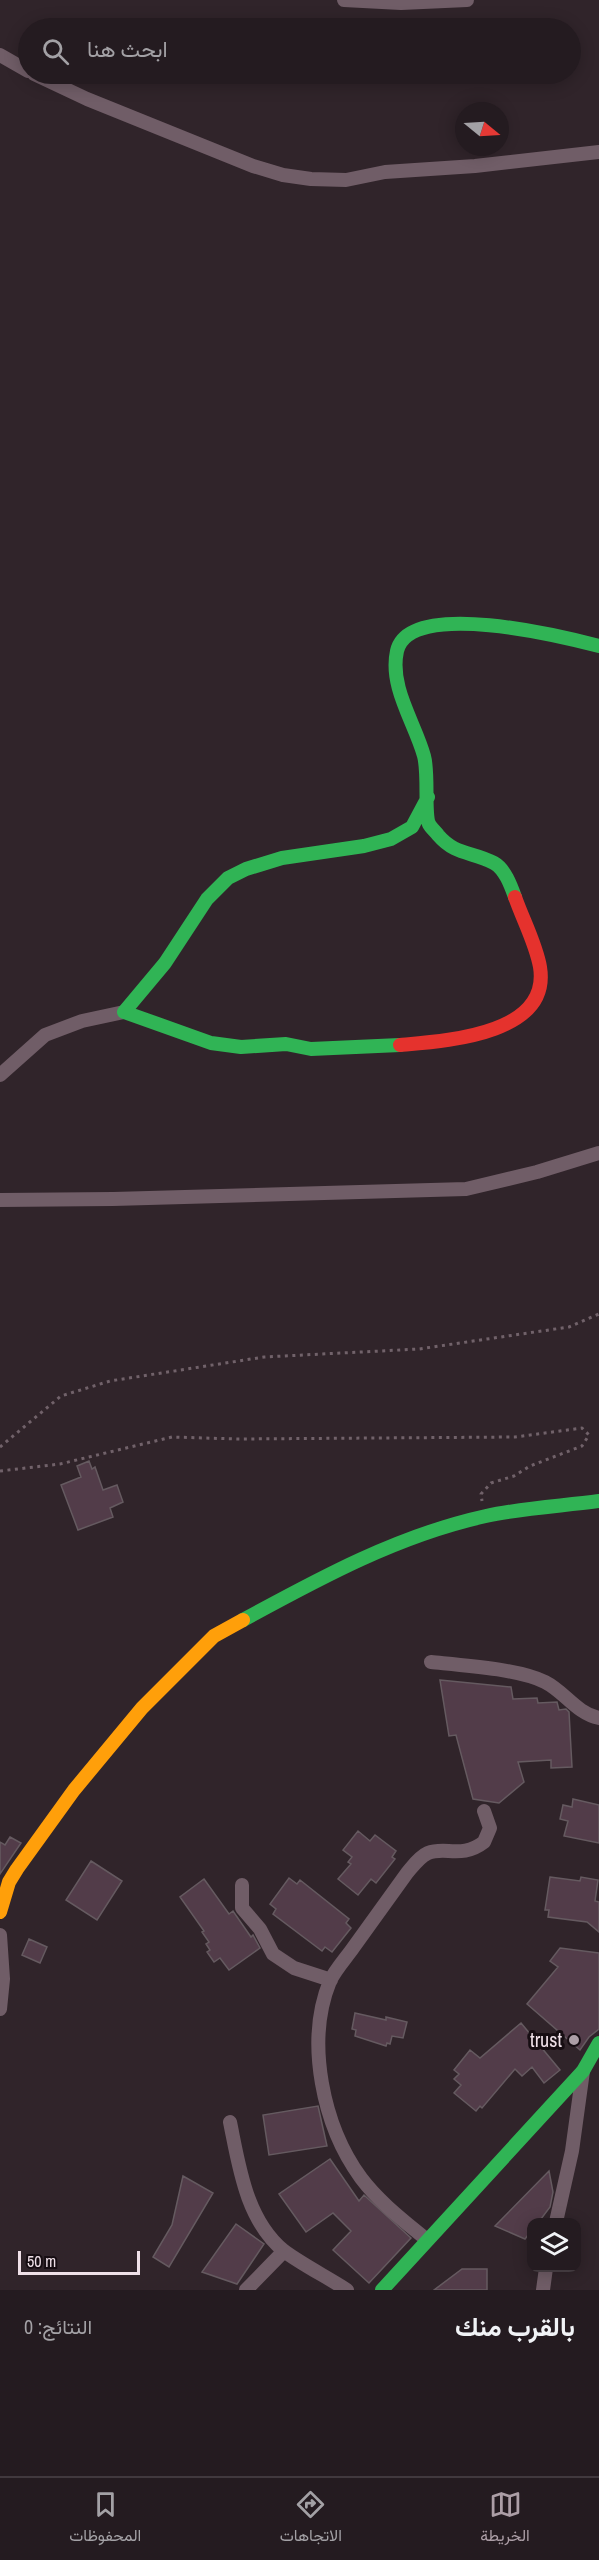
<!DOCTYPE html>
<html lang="ar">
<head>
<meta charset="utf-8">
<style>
  :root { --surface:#241b20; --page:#30282d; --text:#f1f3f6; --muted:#a3a1a5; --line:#41393e; --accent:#ac9ea6 }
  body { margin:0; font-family:"Archivo Narrow",Vazirmatn,sans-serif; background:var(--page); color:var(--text); direction:rtl }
  .controls { position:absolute; right:18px; bottom:18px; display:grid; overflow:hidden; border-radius:12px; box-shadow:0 3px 15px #0003 }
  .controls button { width:54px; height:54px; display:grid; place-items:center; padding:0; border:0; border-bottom:2px solid var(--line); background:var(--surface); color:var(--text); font:30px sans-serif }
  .compass { position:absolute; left:455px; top:102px; width:54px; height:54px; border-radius:50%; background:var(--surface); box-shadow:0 3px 15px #0003; rotate:108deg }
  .scale { position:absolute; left:18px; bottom:15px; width:122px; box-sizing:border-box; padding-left:6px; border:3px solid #efe0e8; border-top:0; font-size:16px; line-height:21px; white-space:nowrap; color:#efe0e8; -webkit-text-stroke:4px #160d12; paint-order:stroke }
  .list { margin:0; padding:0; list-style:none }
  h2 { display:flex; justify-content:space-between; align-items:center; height:78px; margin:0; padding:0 24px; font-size:26px }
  h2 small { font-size:20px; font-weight:400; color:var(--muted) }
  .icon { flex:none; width:33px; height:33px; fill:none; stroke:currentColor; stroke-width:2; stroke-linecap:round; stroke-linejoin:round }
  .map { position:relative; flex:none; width:599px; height:2290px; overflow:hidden; direction:ltr }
  .search { position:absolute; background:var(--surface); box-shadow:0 3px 15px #0003; left:18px; right:18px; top:18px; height:66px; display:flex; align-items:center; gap:15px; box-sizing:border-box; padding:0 21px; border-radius:33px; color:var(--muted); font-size:22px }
  .sheet { height:186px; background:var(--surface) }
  nav { display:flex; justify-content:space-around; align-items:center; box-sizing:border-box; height:84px; border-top:2px solid var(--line); background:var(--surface); font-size:16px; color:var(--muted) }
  nav a { display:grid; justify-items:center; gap:3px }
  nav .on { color:var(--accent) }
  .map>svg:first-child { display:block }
</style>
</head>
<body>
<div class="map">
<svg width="599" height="2290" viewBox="0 0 599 2290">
  <rect width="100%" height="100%" fill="#30242a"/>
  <!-- building -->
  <path fill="#523c49" stroke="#655a60" stroke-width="1.5" d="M89,1461l3,8 3,-2 8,23 14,-5 6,17 -13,6 3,9 -35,13 -17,-45 20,-8 -4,-11z
    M440,1680l71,7 2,12 24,-1 1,5 19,-1 2,8 7,-1 3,3 3,55 -21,1v-8l-33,2 6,20 -25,21 -26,-4 -17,-64 -7,1z
    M573,1799l26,6v38l-35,-7 4,-15 -8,-2 3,-14 9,2z
    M358,1831l12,10 5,-6 21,16 -4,6 3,2 -19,24 -5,-4 -13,16 -20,-16 13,-15 -3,-2 4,-5 -9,-7z
    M10,1837l11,6 -21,31v-32l5,3z
    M91,1861l31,20 -25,39 -31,-20z
    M550,1877l30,4 1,-4 17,3 -3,21 4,1v30l-12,-10 -39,-5 1,-7h-4z
    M289,1878l8,6 3,-4 49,39 -3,4 5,5 -19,24 -7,-5 -3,4 -49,-37 3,-5 -6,-5z
    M204,1879l25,35 4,-3 18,26 2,-2 7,13 -31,22 -9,-12 -6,4 -7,-10 3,-2 -4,-6 3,-2 -7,-10 2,-1 -24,-34z
    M29,1939l18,8 -7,16 -18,-8z
    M560,1948l39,5v76l-10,8 -9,13 -53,-46 31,-37 -8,-6z
    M355,2013l31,7v-3l21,5 -4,16 -11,-2 -2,8 -3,-1 -1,3 -31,-10 1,-6 -4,-1z
    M521,2023l39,47 -16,13 -12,-16 -10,9 -7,-7 -33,39 -2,-2 -4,5 -22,-18 7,-8 -7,-6 5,-5 -5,-4 16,-20 10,8z
    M318,2106l9,40 -58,9 -6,-40z
    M330,2159l29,42 5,-6 47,43 -42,45 -36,-33 18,-19 -18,-18 -27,19 -27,-38z
    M549,2171l4,21 -3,15 -12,16h-7v8l-6,8 -30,-13z
    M183,2176l30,17 -44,74 -16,-10 19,-32z
    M236,2224l28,20 -27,40 -35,-12z
    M462,2269h25v21h-53z"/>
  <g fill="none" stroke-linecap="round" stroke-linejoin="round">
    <!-- path -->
    <path stroke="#71626a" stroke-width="3" stroke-dasharray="3 4.5" stroke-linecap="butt" d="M0,1447l61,-51 49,-15 154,-24 155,-8 150,-22 30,-13
      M0,1471l60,-7 112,-27 65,2 278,-2 67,-9 7,7 -7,11 -52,20 -16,10 -23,7 -10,11 1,7"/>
    <!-- street -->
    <path stroke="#705d67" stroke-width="14" d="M344,0l57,3 66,-3
      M0,55l28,16
      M34,74l53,25 166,67 30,9 28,4 35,1 39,-8 90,-6 124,-14
      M0,1075l45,-40 37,-14 42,-9
      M0,1200l113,-1 353,-10 71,-17 62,-19
      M431,1662c30,3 89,7 114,20 20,10 31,31 54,36
      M242,1885v23l18,21 13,25 21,14 37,12
      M0,1935l3,44 -3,30
      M230,2122c9,44 16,98 54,129 19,14 43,26 63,39
      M556,2222l16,-71 11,-80
      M427,2240c-23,-19 -48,-38 -66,-62 -38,-52 -56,-136 -31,-197 5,-11 16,-23 23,-33 18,-25 36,-50 54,-75 6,-7 12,-16 21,-20 17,-7 34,6 56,-11l6,-14 -6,-17
      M246,2290l38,-39
      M543,2290l3,-22"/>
    <!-- fast -->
    <path stroke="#30b455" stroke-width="14" d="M515,897c-4,-11 -10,-28 -21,-34 -22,-12 -38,-7 -56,-28 -2,-3 -7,-7 -9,-11 -5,-11 0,-50 -5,-68 -9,-33 -35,-69 -27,-105 12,-53 167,-14 202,-5
      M400,1045l-89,4 -25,-5 -45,3 -30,-4 -87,-31 41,-49 42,-64 21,-21 18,-9 36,-11 82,-12 27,-7 21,-12 16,-30
      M243,1620c77,-42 156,-85 243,-104 36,-8 76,-10 113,-15
      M382,2290l201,-219 16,-28"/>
    <!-- slow -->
    <path stroke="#ff9f0a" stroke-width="14" d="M0,1912l9,-30 8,-13 57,-79 68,-82 72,-72 29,-16"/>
    <!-- jam -->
    <path stroke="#e5322d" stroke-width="14" d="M400,1045c45,-4 151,-10 140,-78 -4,-23 -17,-47 -25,-70"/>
  </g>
  <!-- markers -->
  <circle fill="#ac9ea6" stroke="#160d12" stroke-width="2" cx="574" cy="2040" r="6"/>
  <g text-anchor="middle" stroke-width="6" stroke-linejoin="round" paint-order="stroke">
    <!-- poi labels -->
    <g font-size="20" fill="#efe0e8" stroke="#160d12" text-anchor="end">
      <text x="562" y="2047">trust</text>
    </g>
  </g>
</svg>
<div class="controls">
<button><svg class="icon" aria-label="layers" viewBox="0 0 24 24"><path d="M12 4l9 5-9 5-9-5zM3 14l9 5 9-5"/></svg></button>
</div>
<svg class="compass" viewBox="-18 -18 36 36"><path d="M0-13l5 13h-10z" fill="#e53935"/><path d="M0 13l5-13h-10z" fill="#a3a1a5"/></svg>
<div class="scale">50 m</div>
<div class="search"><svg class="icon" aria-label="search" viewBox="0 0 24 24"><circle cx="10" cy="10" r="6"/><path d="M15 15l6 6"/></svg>ابحث هنا</div>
</div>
<section class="sheet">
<h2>بالقرب منك<small>النتائج: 0</small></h2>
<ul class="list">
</ul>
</section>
<nav>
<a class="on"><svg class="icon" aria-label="map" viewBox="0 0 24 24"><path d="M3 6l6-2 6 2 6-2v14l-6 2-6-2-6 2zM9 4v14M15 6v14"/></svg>الخريطة</a>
<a><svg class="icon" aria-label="directions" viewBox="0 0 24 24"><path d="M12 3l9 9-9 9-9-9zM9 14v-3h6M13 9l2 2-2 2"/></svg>الاتجاهات</a>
<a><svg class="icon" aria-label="saved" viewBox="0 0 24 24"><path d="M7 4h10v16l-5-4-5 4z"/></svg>المحفوظات</a>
</nav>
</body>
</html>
